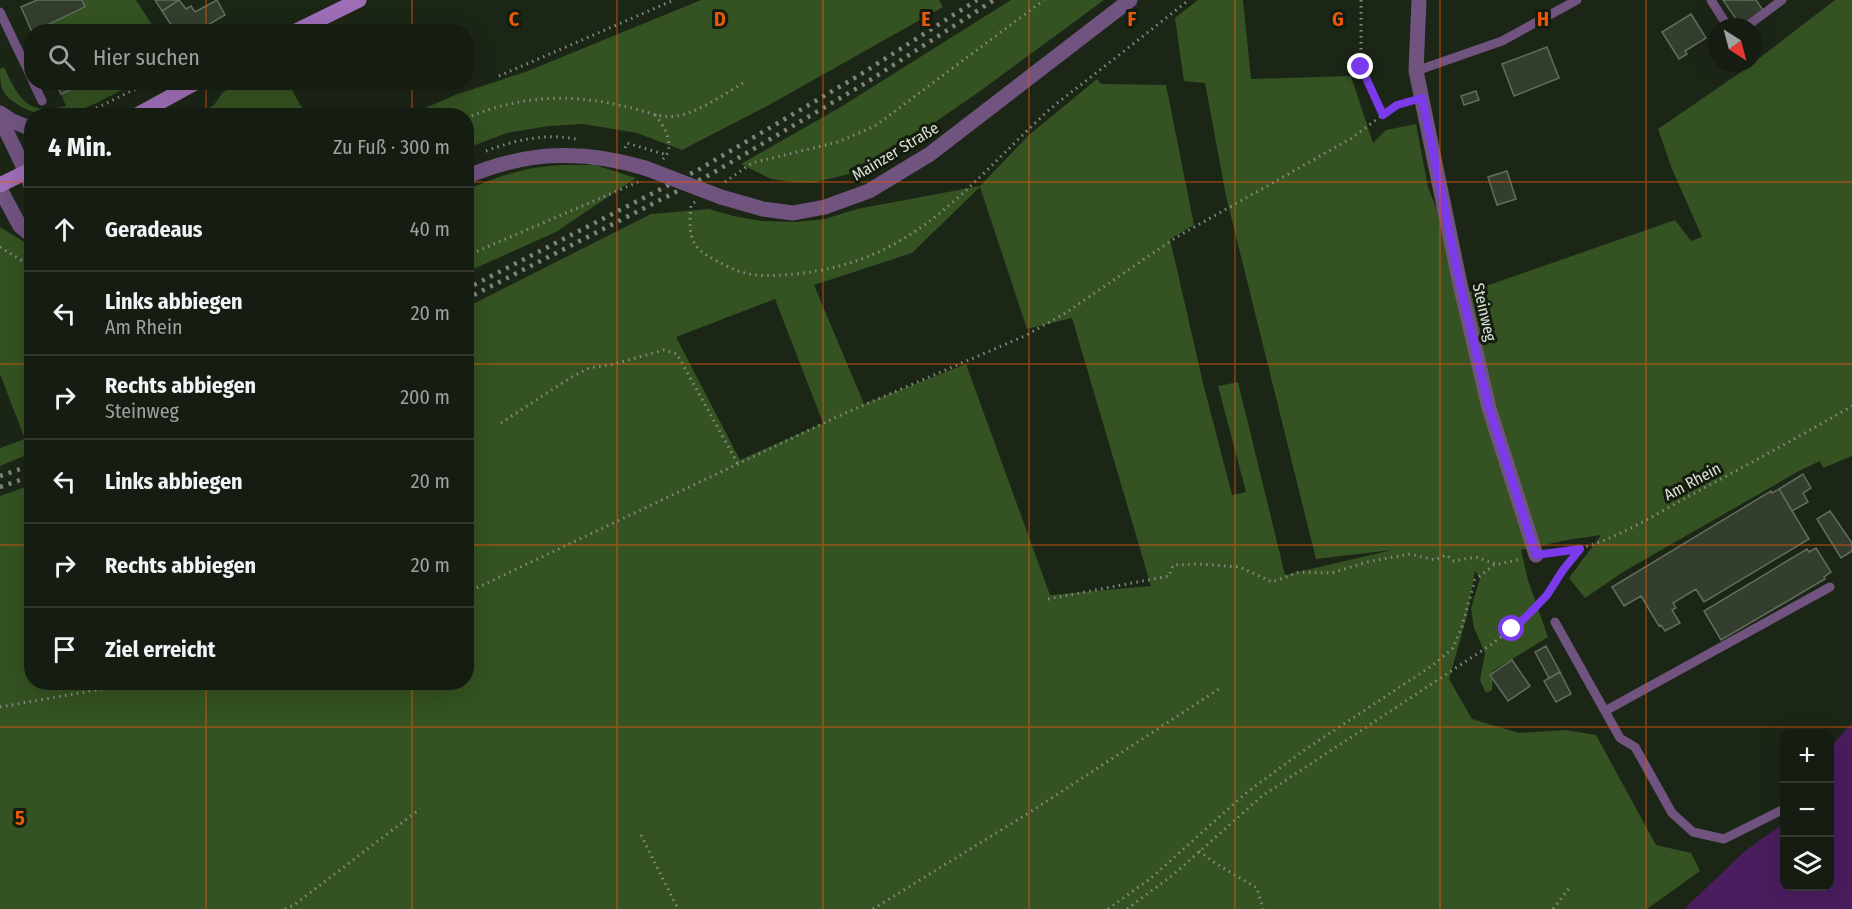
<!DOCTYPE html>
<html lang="de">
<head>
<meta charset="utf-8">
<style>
  :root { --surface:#151c11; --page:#1e251a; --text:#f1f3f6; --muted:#9da19f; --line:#343a31 }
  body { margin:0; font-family:"Fira Sans Condensed",sans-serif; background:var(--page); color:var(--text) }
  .controls { position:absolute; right:18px; bottom:18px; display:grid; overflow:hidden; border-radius:12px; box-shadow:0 6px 24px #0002 }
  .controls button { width:54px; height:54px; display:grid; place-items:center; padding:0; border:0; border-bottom:2px solid var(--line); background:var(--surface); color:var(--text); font:30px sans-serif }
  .compass { position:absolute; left:1708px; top:18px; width:54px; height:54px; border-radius:50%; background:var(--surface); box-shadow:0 6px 24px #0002; rotate:144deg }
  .stop { position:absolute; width:18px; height:18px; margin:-14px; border:4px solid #7c3aed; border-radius:50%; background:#fff }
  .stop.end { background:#7c3aed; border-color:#fff; box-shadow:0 2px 6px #0008 }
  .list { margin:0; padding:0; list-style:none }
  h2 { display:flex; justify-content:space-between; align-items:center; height:78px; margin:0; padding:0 24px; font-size:26px }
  h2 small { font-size:20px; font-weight:400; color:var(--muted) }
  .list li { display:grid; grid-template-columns:39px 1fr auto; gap:18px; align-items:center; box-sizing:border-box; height:84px; padding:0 24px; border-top:2px solid var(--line) }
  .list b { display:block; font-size:22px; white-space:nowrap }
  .list p { margin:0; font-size:20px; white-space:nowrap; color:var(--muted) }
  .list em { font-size:20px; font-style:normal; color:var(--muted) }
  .icon { flex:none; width:33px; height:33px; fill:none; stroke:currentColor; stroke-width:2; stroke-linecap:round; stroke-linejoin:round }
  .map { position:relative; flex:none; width:1852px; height:909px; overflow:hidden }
  .search { position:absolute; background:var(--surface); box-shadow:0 6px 24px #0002; left:24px; top:24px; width:450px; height:66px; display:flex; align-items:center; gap:15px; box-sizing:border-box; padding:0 21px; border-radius:24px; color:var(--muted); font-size:22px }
  .panel { position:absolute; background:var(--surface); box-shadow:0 6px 24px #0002; left:24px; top:108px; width:450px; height:582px; border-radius:24px }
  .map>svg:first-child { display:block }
</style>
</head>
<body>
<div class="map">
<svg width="1852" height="909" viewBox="0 0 1852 909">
  <rect width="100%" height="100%" fill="#1c2617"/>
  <!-- green -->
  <path fill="#345222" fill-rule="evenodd" d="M82,0h54l20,31h-61l-3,-5 -11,5h-28l-4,-7 36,-16z
    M701,0h238l4,7 -174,98 -87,45 -45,-17 -54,-9 -34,2 -42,7 -40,15 -1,-32 -57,-1 46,-20 73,-24z
    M1011,0h93l-128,94 -64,44 -63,36 -37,9 -19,-1 -22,-3 -30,-15 98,-56z
    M1198,0h45l8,79 100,-3 22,67 13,-13 30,-6 12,63 41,105 206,-72 16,21 11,-4 -30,-68 -14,-40 86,-59 91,-70h17v456l-29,12 -3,-7 -21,10 -176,101 -38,26 -16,-20 32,-43 -34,5 -46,10 7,30 20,57 -55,34 -1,19 -6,3 -6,-13 5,-27 -11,-25 -3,-20 9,-30 -5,-7 -8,45 -18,63 23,40 47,14 46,-3 31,5 60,110 35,8 9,18 -53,38h-1647v-413l31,-11 1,197h434l1,-375 184,-93 58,-5 24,7 29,5 34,1 29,-3 32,-10 123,-23 49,-51 68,-56 4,5 65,1 28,140 -24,14 34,148 28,108 14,-3 -28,-106 20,-4 47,193 107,-25 -76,9 -90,-363 -21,-113 -21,-2 -9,-63zM980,187l47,142 45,-11 79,268 -101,9 -84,-231 -102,40 -50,-119 98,-32zM775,299l48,124 -83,37 -64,-123z
    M4,67c14,30 23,50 62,39l-5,-12 26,-11h49c-37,17 -75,47 -116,23 -18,-11 -20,-17 -20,-37z
    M244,82l44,1 18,32h-108l16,-10 9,-13z
    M563,165h32l41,13 -80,54 -89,40v-82c34,-15 58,-23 96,-25z
    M0,227l23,14 9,10 -1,202 -31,13v-18l25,-9 -25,-65z"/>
  <!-- water -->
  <path fill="#4a1d5e" d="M1852,723v186h-168l61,-58 39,-28v63h46v-138z"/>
  <!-- building -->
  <path fill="#343e2e" stroke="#626e5c" stroke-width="1.5" d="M37,0h45l3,7 -36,17 4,8h-21l-11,-25z
    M155,0h24l-17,11z
    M179,0l7,9 5,-3 4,6 22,-12 8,15 -29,17h-20l-14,-21z
    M1723,0h33l7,10 -22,16z
    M1691,14l15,24 -21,13 2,3 -8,5 -17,-27z
    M1547,47l12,31 -45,18 -12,-32z
    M55,82h32l-26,12z
    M1476,91l3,9 -15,5 -3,-9z
    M1507,171l9,28 -19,6 -9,-28z
    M1803,474l8,14 -8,5 5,9 -16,9 -13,-22z
    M1779,489l30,50 -105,63 -8,-13 -23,14 3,5 -4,2 8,13 -15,8 -4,-6 -2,1 -18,-30 -17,10 -12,-19 159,-96 1,2z
    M1830,511l22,32v8l-11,7 -24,-39z
    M1816,548l15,24 -7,5 1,2 -104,61 -17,-29 103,-62 2,3z
    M1546,646l14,26 -11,6 -14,-26z
    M1512,660l18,26 -22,15 -18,-26z
    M1560,672l11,22 -15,8 -12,-21z"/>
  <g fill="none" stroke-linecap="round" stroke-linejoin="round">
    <!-- path -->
    <path stroke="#838b7e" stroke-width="3" stroke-dasharray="1.5 4.5" stroke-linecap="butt" d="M1361,0v67l22,48
      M499,76l175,-76
      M655,115c10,11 21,32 8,44
      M80,116l70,-34
      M466,118c53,-22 102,-25 157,-12 17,3 37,13 54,10 25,-5 48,-23 70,-35
      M625,148l2,-5 40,12
      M486,151c29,-11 60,-18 90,-12
      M725,182l27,-19 86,-21 37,-16 169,-126
      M695,202l-4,3c-4,40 3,45 38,62 21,11 43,9 66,7 121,-12 172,-89 254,-164 15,-13 31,-24 47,-37 31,-24 62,-49 93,-73
      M0,247l32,20
      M466,256l172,-74
      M501,423l69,-45 19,-10 25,-4 50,-14 13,4 61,110
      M1551,553c48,-2 98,-35 140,-58 54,-29 108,-58 161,-89
      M466,593l377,-179 184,-79 40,-23 108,-74 177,-100 45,-34 9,-2
      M1048,599l121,-23 4,-11 25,-1 42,3 32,15 27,-10 33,1 35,-11 43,-8 25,6 11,-5 8,6 22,-4 20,7
      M0,707l142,-25
      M641,835l37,74
      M1199,851l16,12 42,25 6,21
      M285,909l9,-4 126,-96
      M873,909l154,-95 195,-127
      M1108,909l43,-31 95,-85 57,-42 130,-86 20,-17 9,-22 13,-46 19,-15 27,-6
      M1127,909l46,-34 89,-79 230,-152 34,-27 21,-22 16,-25 17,-21
      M1553,909l17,-22"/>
    <!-- service -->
    <path stroke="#715380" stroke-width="9" d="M1711,0l17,27
      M0,12l32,67
      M1746,27l36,-27
      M1416,71l86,-30 75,-41
      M33,82l9,19
      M1555,622l65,116 15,9 37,66 21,19 31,7 60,-30
      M1605,711l225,-124"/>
    <!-- minor -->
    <path stroke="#715380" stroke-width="15" d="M1419,0l-3,71 44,213 29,124 47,147
      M0,113l12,8 20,8
      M0,118l26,54 6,17
      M466,177c60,-26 117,-28 179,-9
      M0,189l20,37 12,10
      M721,197l42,12 30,4 32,-6 44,-16 61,-37 200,-154"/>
    <!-- secondary -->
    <path stroke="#9e6db6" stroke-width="15" d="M294,32l65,-32
      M135,116l62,-34
      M0,185l32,-16"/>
    <!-- rail -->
    <path stroke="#7e8679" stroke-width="4.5" stroke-dasharray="3 6" stroke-linecap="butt" d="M466,289l232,-119 160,-94 119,-76
      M466,299l245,-125 153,-90 130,-84
      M0,476l32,-11
      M0,487l32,-11"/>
    <!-- minor-bridge -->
    <path stroke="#715380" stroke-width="15" d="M645,168l76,29"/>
  </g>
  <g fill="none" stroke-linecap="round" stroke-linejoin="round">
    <!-- route -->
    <path stroke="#7c3aed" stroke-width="8" d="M1361,67l22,48 14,-10 25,-7 38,186 29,124 47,147 44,-6 -17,21 -16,25 -21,22 -14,12"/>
  </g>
  <!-- grid -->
  <path fill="none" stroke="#e8590c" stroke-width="1.5" stroke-opacity="0.55" d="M206,0v32M412,0v32M617,0v909M823,0v909M1029,0v909M1235,0v909M1440,0v909M1646,0v909M206,82v34M412,82v34M0,182h32M466,182h1386M0,364h32M466,364h1386M0,545h32M466,545h1386M206,682v227M412,682v227M0,727h1852"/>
  <g text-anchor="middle" stroke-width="6" stroke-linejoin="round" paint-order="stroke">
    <!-- street labels -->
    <g font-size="16" fill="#dce2d8" stroke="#131c0e">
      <text transform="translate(895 151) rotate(-31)" y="6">Mainzer Straße</text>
      <text transform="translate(1485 312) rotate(77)" y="6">Steinweg</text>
      <text transform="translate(1692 481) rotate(-28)" y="6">Am Rhein</text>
    </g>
  </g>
  <g font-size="20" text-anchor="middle" font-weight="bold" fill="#e8590c" stroke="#131c0e" stroke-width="6" stroke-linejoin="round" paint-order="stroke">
    <text x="514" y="26">C</text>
    <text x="720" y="26">D</text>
    <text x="926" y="26">E</text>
    <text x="1132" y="26">F</text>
    <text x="1338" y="26">G</text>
    <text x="1543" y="26">H</text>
    <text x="20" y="825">5</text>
  </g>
</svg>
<div class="controls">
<button>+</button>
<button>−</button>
<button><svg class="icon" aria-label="layers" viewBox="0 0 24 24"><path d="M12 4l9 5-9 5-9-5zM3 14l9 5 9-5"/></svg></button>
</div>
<svg class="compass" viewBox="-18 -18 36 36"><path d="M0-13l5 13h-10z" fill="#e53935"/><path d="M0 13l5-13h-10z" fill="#9da19f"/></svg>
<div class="stop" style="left:1512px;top:629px"></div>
<div class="stop end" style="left:1361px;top:67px"></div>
<div class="search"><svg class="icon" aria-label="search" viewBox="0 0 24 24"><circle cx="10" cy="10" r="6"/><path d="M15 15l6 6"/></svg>Hier suchen</div>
<section class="panel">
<h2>4 Min.<small>Zu Fuß · 300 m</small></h2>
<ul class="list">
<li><svg class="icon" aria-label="ahead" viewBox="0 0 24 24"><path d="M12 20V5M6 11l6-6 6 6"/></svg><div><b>Geradeaus</b></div><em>40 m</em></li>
<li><svg class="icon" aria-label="left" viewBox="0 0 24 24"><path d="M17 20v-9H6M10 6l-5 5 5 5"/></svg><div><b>Links abbiegen</b><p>Am Rhein</p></div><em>20 m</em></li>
<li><svg class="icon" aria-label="right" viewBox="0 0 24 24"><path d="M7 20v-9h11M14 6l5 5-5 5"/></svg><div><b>Rechts abbiegen</b><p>Steinweg</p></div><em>200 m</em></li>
<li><svg class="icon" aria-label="left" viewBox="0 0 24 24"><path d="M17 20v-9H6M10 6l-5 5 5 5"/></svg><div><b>Links abbiegen</b></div><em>20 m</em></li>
<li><svg class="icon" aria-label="right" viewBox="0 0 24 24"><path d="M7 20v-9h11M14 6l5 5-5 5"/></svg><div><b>Rechts abbiegen</b></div><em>20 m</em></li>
<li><svg class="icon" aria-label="arrive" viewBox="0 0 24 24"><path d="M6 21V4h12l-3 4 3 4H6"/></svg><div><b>Ziel erreicht</b></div></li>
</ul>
</section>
</div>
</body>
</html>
